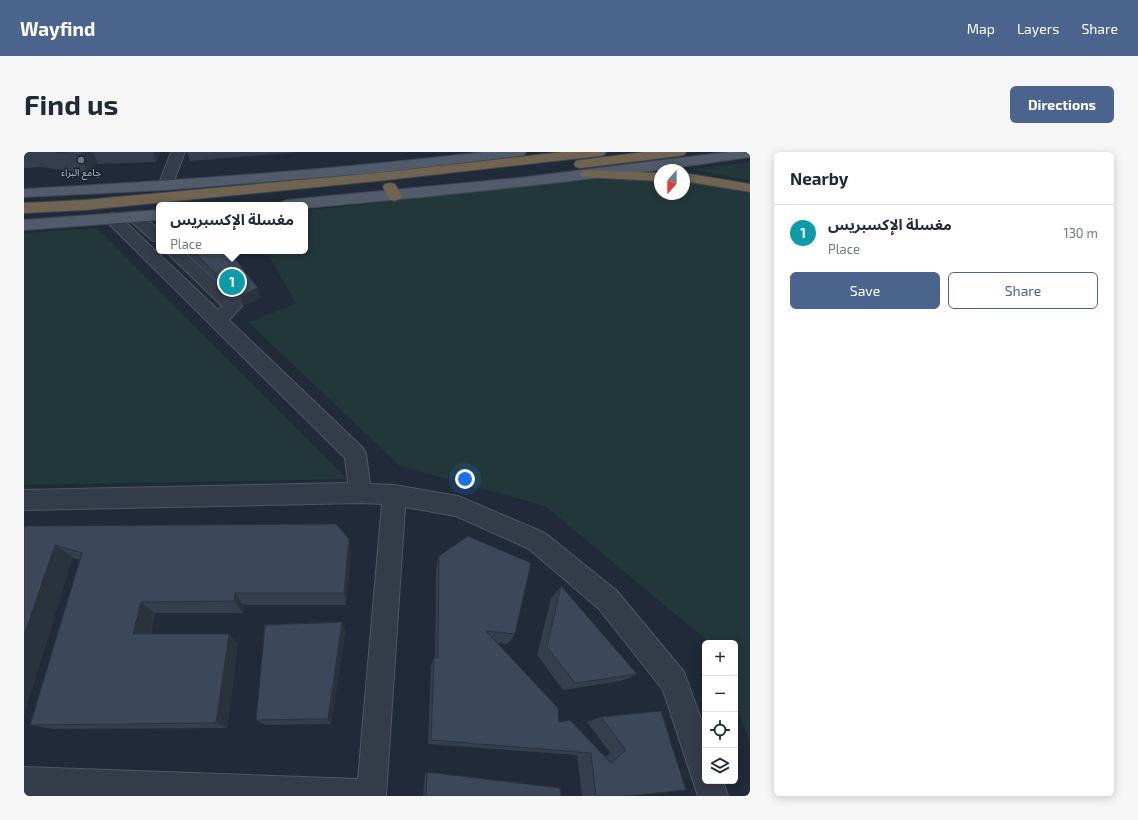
<!DOCTYPE html>
<html lang="en">
<head>
<meta charset="utf-8">
<style>
  :root { --surface:#fff; --page:#f6f6f7; --text:#1f2937; --muted:#747a83; --line:#e0e1e3; --accent:#4b648e }
  body { margin:0; font-family:"Exo 2","Noto Sans Arabic",sans-serif; background:var(--page); color:var(--text) }
  .controls { position:absolute; right:12px; bottom:12px; display:grid; overflow:hidden; border-radius:6px; box-shadow:0 2px 10px #0003 }
  .controls button { width:36px; height:36px; display:grid; place-items:center; padding:0; border:0; border-bottom:1px solid var(--line); background:var(--surface); color:var(--text); font:20px sans-serif }
  .compass { position:absolute; left:630px; top:12px; width:36px; height:36px; border-radius:50%; background:var(--surface); box-shadow:0 2px 10px #0003; rotate:201deg }
  .you { position:absolute; left:441px; top:327px; width:14px; height:14px; margin:-10px; border:3px solid #fff; border-radius:50%; background:#1a73e8; box-shadow:0 0 0 6px #1a73e833 }
  .badge { display:grid; place-items:center; width:26px; height:26px; border-radius:50%; background:var(--accent); color:#fff; font-size:13px; font-weight:700 }
  .pin { position:absolute; translate:-50% -50%; border:2px solid #fff; box-shadow:0 1px 4px #0006 }
  .popup { position:absolute; left:132px; top:50px; width:152px; height:52px; box-sizing:border-box; display:grid; place-content:center; border-radius:6px; background:var(--surface); filter:drop-shadow(0 1px 3px #0005); font-size:13px; white-space:nowrap; color:var(--muted) }
  .popup b { font-size:15px; color:var(--text) }
  .popup::after { content:''; position:absolute; left:50%; top:100%; margin-left:-8px; border:8px solid transparent; border-top-color:var(--surface) }
  .list { margin:0; padding:0; list-style:none }
  h2 { display:flex; justify-content:space-between; align-items:center; height:52px; margin:0; padding:0 16px; font-size:17px }
  h2 small { font-size:13px; font-weight:400; color:var(--muted) }
  .list li { display:grid; grid-template-columns:26px 1fr auto; gap:12px; align-items:center; box-sizing:border-box; height:56px; padding:0 16px; border-top:1px solid var(--line) }
  .list b { display:block; font-size:15px; white-space:nowrap }
  .list p { margin:0; font-size:13px; white-space:nowrap; color:var(--muted) }
  .list em { font-size:13px; font-style:normal; color:var(--muted) }
  .actions { display:flex; gap:8px; padding:12px 16px }
  .actions a { flex:1; padding:9px 0; border:1px solid var(--accent); border-radius:6px; text-align:center; font-size:14px; color:var(--accent) }
  .actions .main { background:var(--accent); color:#fff }
  .icon { flex:none; width:22px; height:22px; fill:none; stroke:currentColor; stroke-width:2; stroke-linecap:round; stroke-linejoin:round }
  .map { position:relative; flex:none; width:726px; height:644px; overflow:hidden; border-radius:6px }
  header { display:flex; align-items:center; gap:24px; box-sizing:border-box; height:56px; padding:0 20px; background:var(--accent); color:#fff }
  header strong { font-size:19px }
  nav { display:flex; gap:22px; margin-inline-start:auto; font-size:14px }
  .intro { display:flex; align-items:center; justify-content:space-between; box-sizing:border-box; height:96px; padding:0 24px }
  h1 { margin:0; font-size:28px }
  .button { padding:10px 18px; border-radius:6px; background:var(--accent); color:#fff; font-size:14px; font-weight:700 }
  main { display:flex; gap:24px; padding:0 24px }
  aside { flex:1; background:var(--surface); border-radius:6px; box-shadow:0 2px 10px #0003 }
  .map>svg:first-child { display:block }
</style>
</head>
<body>
<header>
<strong>Wayfind</strong>
<nav><a>Map</a><a>Layers</a><a>Share</a></nav>
</header>
<div class="intro"><h1>Find us</h1><a class="button">Directions</a></div>
<main>
<div class="map">
<svg width="726" height="644" viewBox="0 0 726 644">
  <rect width="100%" height="100%" fill="#202a39"/>
  <!-- green -->
  <path fill="#22373a" d="M726,10v19l-60,-12z
    M624,27l12,1v14h24v-12l25,2 41,10v548l-15,-39v-60h-25l-165,-137 -145,-40 -152,-144 48,-18 -30,-53h39v-40l265,-31z
    M73,76l250,251 -323,6v-252z"/>
  <g fill="none" stroke-linecap="round" stroke-linejoin="round">
    <defs>
      <path id="minor" d="M147,0h14l-13,34 -2,3 -5,1 -5,-1 -2,-3z
        M110,60l5,2 20,15v13l-6,-1 -24,-21 -3,-3 3,-3z
        M88,61l6,2 100,95 4,-4 -57,-55h18l56,51 3,4 -13,14 134,128 3,6 4,30 24,1 64,11 87,37 72,58 67,81 21,58v51h18l5,15h-30l-35,-106 -64,-81 -70,-60 -73,-33 -51,-9 -19,289h-362v-29l334,12 24,-275 -22,-1 -336,7v-20l324,-7 -3,-25 -239,-237 -2,-3 2,-3z"/>
      <path id="major" d="M460,0h42l-2,3 -5,1 -135,16 -219,18 -141,7v-8c154,-8 307,-19 460,-37z
        M704,0h22v5c-148,22 -296,38 -445,51v-3h-26l3,-3 5,-2 231,-22z
        M135,58v10l-135,10v-10z"/>
      <path id="highway" d="M538,0h44l-2,3 -5,1 -212,24 -302,30 -61,3v-10l61,-3 302,-28z
        M621,0h41l-2,3 -5,1 -98,12 -5,-1 -2,-3 2,-3 5,-1z
        M563,18l73,3v8l-78,-4 -2,-3 2,-3z
        M660,21l66,11v8l-66,-11z
        M366,31l5,1 7,12 -3,3 -5,2 -5,-2 -6,-12 2,-3z"/>
    </defs>
    <!-- minor casing -->
    <use href="#minor" stroke="#4f5764" stroke-width="2"/>
    <!-- major casing -->
    <use href="#major" stroke="#3d4553" stroke-width="2"/>
    <!-- highway casing -->
    <use href="#highway" stroke="#3c4451" stroke-width="2"/>
    <!-- minor -->
    <use href="#minor" fill="#343c49" fill-rule="evenodd"/>
    <!-- major -->
    <use href="#major" fill="#525b6a" fill-rule="evenodd"/>
    <!-- highway -->
    <use href="#highway" fill="#706451" fill-rule="evenodd"/>
  </g>
  <!-- wall -->
  <path fill="#343e4d" d="M0,0h136l-4,10 -58,2 -9,10 -47,-7 -18,1z
    M163,0h111l-108,9z
    M161,99h44l32,47 -18,8z
    M0,374l327,27 -5,52h-102l-1,8h-88l-4,21 87,9 -11,85 -174,1 -23,-4 50,-165 -7,-2z
    M415,404l76,78 -7,10 -11,-1 62,79 46,35 5,-4 -23,-31 14,-5 60,-6 -33,85h-46l-5,-41 -149,-11 3,-78 3,-8h1l1,-89z
    M537,434l76,88 -16,7 -58,9 -26,-35 14,-57z
    M318,470l3,10 -14,92 -66,1 -9,-5z
    M403,620l134,24h-138l2,-23z"/>
  <!-- shaded-wall -->
  <path fill="#2a323e" d="M59,0h10l5,12 -9,10 -9,-19z
    M129,0h7l-4,10z
    M234,136l3,10 -18,8 -2,-10z
    M325,387l2,14 -5,52 -2,-12z
    M31,393l18,13 -49,158v-80z
    M211,441l9,12 -1,8 -9,-12z
    M117,450l14,11 -7,31 -15,-10z
    M318,470l3,10 -14,92 -3,-5z
    M205,482l9,9 -11,85 -11,-5z"/>
  <!-- building -->
  <path fill="#3c4859" stroke="#2a323e" d="M31,0h28l-3,3z
    M168,99h37l29,37 -17,8z
    M312,372l13,15 -5,54h-109l-1,8 -93,1 -8,32h96l-13,89 -186,2 52,-172 -27,-8 -31,91v-110z
    M444,384l63,27 -16,71 -29,-3 72,77 1,14 11,-2 41,43 15,-13 -25,-33 60,-6 25,79 -58,6h-32l-5,-43 -160,-13 3,-82h4l1,-102z
    M537,434l76,88 -62,9 -28,-36z
    M318,470l-14,97 -72,1 9,-95z
    M403,620l133,16 1,8h-135z"/>
  <!-- markers -->
  <circle fill="#6b7280" stroke="#1a212e" stroke-width="1.5" cx="57" cy="8" r="4"/>
  <g text-anchor="middle" stroke-width="3" stroke-linejoin="round" paint-order="stroke">
    <!-- far-poi labels -->
    <g font-size="10" fill="#afb7c6" stroke="#1a212e">
      <text x="57" y="24">جامع البراء</text>
    </g>
  </g>
</svg>
<div class="controls">
<button>+</button>
<button>−</button>
<button><svg class="icon" aria-label="locate" viewBox="0 0 24 24"><circle cx="12" cy="12" r="6"/><path d="M12 2v4M12 18v4M2 12h4M18 12h4"/></svg></button>
<button><svg class="icon" aria-label="layers" viewBox="0 0 24 24"><path d="M12 4l9 5-9 5-9-5zM3 14l9 5 9-5"/></svg></button>
</div>
<svg class="compass" viewBox="-18 -18 36 36"><path d="M0-13l5 13h-10z" fill="#e53935"/><path d="M0 13l5-13h-10z" fill="#747a83"/></svg>
<div class="you"></div>
<div class="pin badge" style="left:208px;top:130px;background:#0f9aa8">1</div>
<div class="popup"><b>مغسلة الإكسبريس</b>Place</div>
</div>
<aside>
<h2>Nearby<small></small></h2>
<ul class="list">
<li><span class="badge" style="background:#0f9aa8">1</span><div><b>مغسلة الإكسبريس</b><p>Place</p></div><em>130 m</em></li>
</ul>
<div class="actions"><a class="main">Save</a><a>Share</a></div>
</aside>
</main>
</body>
</html>
